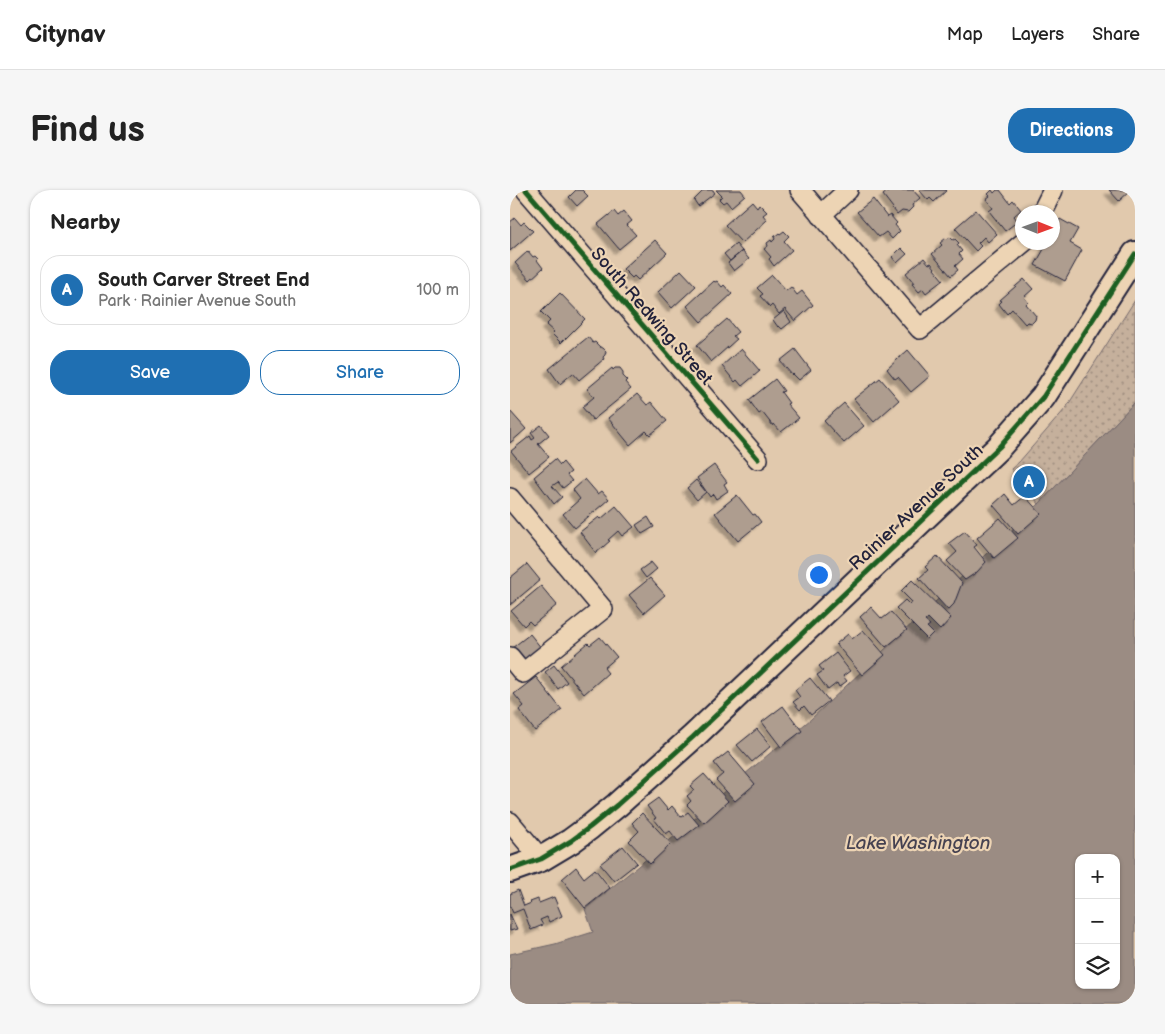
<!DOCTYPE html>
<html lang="en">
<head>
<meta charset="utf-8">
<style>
  :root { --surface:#fff; --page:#f6f6f6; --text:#222; --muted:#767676; --line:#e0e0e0; --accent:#1f6fb2 }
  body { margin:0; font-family:"Balsamiq Sans",sans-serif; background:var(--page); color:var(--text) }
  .controls { position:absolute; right:15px; bottom:15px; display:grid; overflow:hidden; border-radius:10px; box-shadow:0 1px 4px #0004 }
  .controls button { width:45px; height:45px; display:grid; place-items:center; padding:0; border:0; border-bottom:1px solid var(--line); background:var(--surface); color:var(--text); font:25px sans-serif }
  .compass { position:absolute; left:505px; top:15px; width:45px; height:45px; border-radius:50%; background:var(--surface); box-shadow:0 1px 4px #0004; rotate:91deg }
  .you { position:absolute; left:308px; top:384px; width:18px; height:18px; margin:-12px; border:4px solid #fff; border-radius:50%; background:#1a73e8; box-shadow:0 0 0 8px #1a73e833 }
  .badge { display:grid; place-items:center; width:32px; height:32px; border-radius:50%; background:var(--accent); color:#fff; font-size:16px; font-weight:700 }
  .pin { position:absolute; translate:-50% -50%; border:2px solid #fff; box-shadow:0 1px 5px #0006 }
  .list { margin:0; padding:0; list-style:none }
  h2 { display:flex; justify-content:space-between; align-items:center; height:65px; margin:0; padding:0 20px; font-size:21px }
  h2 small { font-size:16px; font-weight:400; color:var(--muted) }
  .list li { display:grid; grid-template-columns:32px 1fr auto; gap:15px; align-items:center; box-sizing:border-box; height:70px; margin:0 10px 10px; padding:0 10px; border:1px solid var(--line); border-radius:20px }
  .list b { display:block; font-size:19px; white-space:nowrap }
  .list p { margin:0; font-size:16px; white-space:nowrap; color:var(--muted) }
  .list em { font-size:16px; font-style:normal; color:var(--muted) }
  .actions { display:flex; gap:10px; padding:15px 20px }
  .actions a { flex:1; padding:11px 0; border:1px solid var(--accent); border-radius:20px; text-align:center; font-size:18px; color:var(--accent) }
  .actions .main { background:var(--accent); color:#fff }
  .icon { flex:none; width:28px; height:28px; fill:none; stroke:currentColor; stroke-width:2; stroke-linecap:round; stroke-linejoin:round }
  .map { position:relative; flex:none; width:625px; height:814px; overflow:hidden; border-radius:20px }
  header { display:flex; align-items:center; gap:30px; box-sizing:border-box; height:70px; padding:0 25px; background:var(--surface); border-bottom:1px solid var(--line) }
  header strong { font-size:24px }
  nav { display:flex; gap:28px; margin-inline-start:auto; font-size:18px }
  .intro { display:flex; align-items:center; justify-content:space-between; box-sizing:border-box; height:120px; padding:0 30px }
  h1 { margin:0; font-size:35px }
  .button { padding:12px 22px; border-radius:20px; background:var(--accent); color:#fff; font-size:18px; font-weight:700 }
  main { display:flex; gap:30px; padding:0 30px }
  aside { flex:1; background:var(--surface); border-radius:20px; box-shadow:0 1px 4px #0004 }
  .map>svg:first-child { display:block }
</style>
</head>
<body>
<header>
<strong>Citynav</strong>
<nav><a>Map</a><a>Layers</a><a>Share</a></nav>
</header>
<div class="intro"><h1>Find us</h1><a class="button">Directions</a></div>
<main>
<aside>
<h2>Nearby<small></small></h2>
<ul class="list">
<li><span class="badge">A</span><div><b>South Carver Street End</b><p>Park · Rainier Avenue South</p></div><em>100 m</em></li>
</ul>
<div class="actions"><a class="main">Save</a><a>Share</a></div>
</aside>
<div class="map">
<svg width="625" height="814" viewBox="0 0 625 814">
  <defs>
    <pattern id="park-dots" width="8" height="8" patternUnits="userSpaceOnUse" patternTransform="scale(1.25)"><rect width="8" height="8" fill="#c5b09c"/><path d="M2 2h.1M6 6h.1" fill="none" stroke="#a08f80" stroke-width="1.8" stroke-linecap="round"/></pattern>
    <filter id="shadow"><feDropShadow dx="-4.5" dy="4.5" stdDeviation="1" flood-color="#0004"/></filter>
  </defs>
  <rect width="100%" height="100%" fill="#e1c9ad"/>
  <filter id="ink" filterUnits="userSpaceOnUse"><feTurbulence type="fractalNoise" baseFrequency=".02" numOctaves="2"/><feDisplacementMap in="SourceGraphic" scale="10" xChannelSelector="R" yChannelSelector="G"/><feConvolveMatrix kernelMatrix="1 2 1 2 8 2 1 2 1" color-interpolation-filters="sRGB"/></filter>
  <g filter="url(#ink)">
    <!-- park -->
    <path fill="url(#park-dots)" stroke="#74696c" d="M625,110v102l-96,102 -28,-35 8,-7 47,-54z"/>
    <!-- water -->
    <path fill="#9b8c83" stroke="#6b6266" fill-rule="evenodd" d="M625,212v602h-625v-50l45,-10 38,-12 -8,-23 101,-82 34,-32 91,-76 228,-215zM569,668h37v127h-37z"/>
    <!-- building -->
    <path fill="#ae9d8f" stroke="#22223b" filter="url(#shadow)" d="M66,0h6l6,6 -11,10 -8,-9z
      M194,0h9l2,3 -17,13 -4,-6z
      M206,0h25l4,5 -14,12 -5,-6 -3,2 -4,-4 3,-3z
      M379,0h24l7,8 -8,7 1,2 -5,5 -6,-1 -5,4 -5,-6 1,-1 -10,-13z
      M409,0h28l-13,12 -4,-4 -2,2z
      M482,0l2,3 3,-3h3l10,13 3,-3 8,10 -7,6 4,5 -13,10 -16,-20 4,-3 -7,-9 4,-3 -2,-2z
      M599,0h22l-12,11z
      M363,9l14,18 3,-2 7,8 -2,2 5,6 -8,8 -6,-7 -7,5 -22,-25z
      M242,11l5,6 2,-3 8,8 -4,3 4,5 -25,23 -17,-18z
      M466,20l21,24 -9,8 -4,-5 -6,6 3,3 -5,5 -21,-23z
      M104,21l4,5 6,-5 8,10 -5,4 9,10 -17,14 -21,-25z
      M5,28l6,7 3,-3 9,9 -23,20v-29z
      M550,29l18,10 -8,14 12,7 -17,31 -30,-16 13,-23h4v-8z
      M274,41l5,5 -5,5 8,9 -18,16 -5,-7 2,-2 -7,-8 4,-3 -1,-3 4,-3 1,2 3,-3 -1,-2 5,-4 1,1z
      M440,47l3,3 2,-1 4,4 -2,2 5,6 -3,3 4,5 -8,7 3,4 -7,6 -19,-22 10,-9 -2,-2 6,-5 1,1z
      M145,50l12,13 -29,27 -4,-4 -2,2 -9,-9z
      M226,54l6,7 -12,10 -6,-7z
      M391,58l6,6 -10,9 -5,-6z
      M18,61l5,6 2,-1 3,3 -1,1 6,8 -13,12 -15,-17z
      M232,61l7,8 -15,12 -6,-8z
      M414,68l5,6 2,-1 4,5 -1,1 9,11 -17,13 -3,-4 -4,3 -7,-8 2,-1 -8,-10z
      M171,80l15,16 -24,22 -14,-16z
      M262,85l14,16 5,-4 6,8 5,-4 11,14 -18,16 -10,-12 -6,5 -7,-9 -2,2 -10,-11 3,-2 -6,-6z
      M514,89l9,10 -9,8 4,5 -2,2 10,12 -1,4 -3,3 -5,-1 -2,2 -13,-15 -5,5 -8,-10 3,-3 -2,-1z
      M204,91l1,1 2,-1 5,6 2,-2 8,9 -31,28 -14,-16z
      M50,103l25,26 -24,24 -9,-9 2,-2 -8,-7 4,-4 -9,-9z
      M274,121l7,11 -9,7 -3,-3 -1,1 -5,-7z
      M217,129l11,13 -5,4 4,3 -26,23 -14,-17z
      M78,147l5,6 2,-1 5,5 3,1 3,3 -1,4 -2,2 1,2 -25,21 -6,-7 -13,11 -11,-15z
      M231,159l19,22 -18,15 -5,-6 -2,2 -13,-16z
      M285,159l16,21 -12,10 -6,-6 -1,1 -12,-14z
      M398,160l22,26 -19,16 -13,-15 -3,2 -8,-10z
      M102,178l1,2 2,-2h5l3,4v4l4,4 -2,2 6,7 -38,31 -11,-13 12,-10 -7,-8z
      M370,188l19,22 -25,22 -20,-23z
      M265,189l9,12 -3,1 8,11 -2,1 12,14 -18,14 -7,-8 -1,2 -11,-14 -3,2 -10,-14z
      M127,204l10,11 4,-3 16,19 -17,14 -4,-4 -16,14 -22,-27z
      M334,213l20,23 -20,17 -20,-22z
      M0,221l16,18 -16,14z
      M31,235l8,10 -11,9 11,13 -20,16 -18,-22 19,-15 2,4 3,-2 -4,-5z
      M45,269l5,6 3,-3 8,10 -4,3 5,6 -9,7 -5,-6 -6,4 10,11 -8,7 -20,-27z
      M204,275l13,17 -3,2 4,7 -12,8 -3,-5 -3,3 -13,-19z
      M75,289l13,15 4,-3 7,8 -34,29 -12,-14 17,-15 -7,-9z
      M186,290l10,12 -9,8 -10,-12z
      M495,304l9,11 11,-9 16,18 -23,20 -25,-29z
      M227,305l16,20 2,-1 6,8 -23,19 -23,-28z
      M106,316l18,21 -12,9 -4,-5 -10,9 2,1 -14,12 -16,-21 19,-15 2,2z
      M138,327l6,10 -12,7 -6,-9z
      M490,328l18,20 -24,20 -17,-20z
      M455,341l12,14 -3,2 12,15 -9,10 -12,8 -18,-19 10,-9 -8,-9z
      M427,366l25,27 -8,21 -6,6 -29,-32 9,-8 -3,-3z
      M141,372l6,7 -11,9 -6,-8z
      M17,374l13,16 -30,25v-27z
      M140,388l15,17 -21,18 -15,-18z
      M402,390l39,38 -11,12 -12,-12 -3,3 5,4 -3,2 6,6 -6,6 -31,-31 9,-8 5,5 2,-3 -11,-11z
      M31,396l16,19 -24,20 -4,-4 -5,5 -13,-15z
      M361,417l11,12 9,-7 16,18 -21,17 -26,-30z
      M353,440l22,25 -23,20 -26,-31 12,-10 4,5z
      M20,444l12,15 -17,14 -13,-15z
      M90,447l17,20 -13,11 4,5 -24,21 -23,-28 27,-23 2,2z
      M326,463l14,18 -7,5 4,5 -8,6 -2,-4 -9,7 -11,-15 6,-4 -4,-5z
      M44,475l13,17 -9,7 -13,-17z
      M26,487l26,33 -27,21 -16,-21 5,-4 -10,-12z
      M300,488l19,23 -18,14 -7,-9 -4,4 -7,-8 7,-5 -5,-7z
      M273,516l19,25 -21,16 -19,-25z
      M247,539l14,17 -19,16 -15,-17z
      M218,562l27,32 -20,17 -19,-21 7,-6 -9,-11z
      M194,584l24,27 -24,22 -17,-18 4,-4 -4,-5 7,-6 -4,-4z
      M148,608l10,12 4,-4 9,11 7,-5 11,13 -21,16 -8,-10 -4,3 -12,-15 2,-1 -9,-12z
      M132,623l29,31 -21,20 -21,-23 10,-10 -7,-8z
      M113,656l14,17 -23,18 -14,-17z
      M66,677l8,11 11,-9 15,19 -25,20 -23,-29z
      M8,700l6,16 7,-3 -1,-1 8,-3 1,4 15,-6 8,19 -13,6 -2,-5 -7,3 3,5 -12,5 -8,-21 -10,4 -3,-7v-12z
      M0,724l7,15 -7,2z"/>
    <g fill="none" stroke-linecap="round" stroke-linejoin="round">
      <defs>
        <path id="minor" d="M16,0l232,269
          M290,0l120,139 104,-87
          M532,22l11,-22
          M311,25l27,-25
          M0,308l93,111 -80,64 -13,-16
          M0,632l31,37"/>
        <path id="major" d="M0,680l31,-11 30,-18 19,-14 27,-22 76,-68 306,-290 44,-50 92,-143"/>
      </defs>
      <!-- minor casing -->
      <use href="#minor" stroke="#22223b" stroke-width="22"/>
      <!-- major casing -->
      <use href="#major" stroke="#22223b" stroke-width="28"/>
      <!-- minor -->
      <use href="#minor" stroke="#edd4b4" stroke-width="19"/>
      <!-- major -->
      <use href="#major" stroke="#edd4b4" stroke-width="24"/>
      <defs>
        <path id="cycleway" d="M16,0l232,269
          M0,680l31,-11 30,-18 19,-14 27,-22 76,-68 306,-290 44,-50 92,-143"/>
      </defs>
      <!-- cycleway casing -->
      <use href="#cycleway" stroke="#edd4b4" stroke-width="8"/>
      <!-- cycleway -->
      <use href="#cycleway" stroke="#1b5e20" stroke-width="5"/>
    </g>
  </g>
  <g text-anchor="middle" stroke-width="4.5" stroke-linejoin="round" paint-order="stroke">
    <!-- street labels -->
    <g font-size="18" fill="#22223b" stroke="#edd4b4">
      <text transform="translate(142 126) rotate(49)" y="6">South Redwing Street</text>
      <text transform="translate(406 317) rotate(-43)" y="6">Rainier Avenue South</text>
    </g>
    <!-- water labels -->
    <g font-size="19" font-style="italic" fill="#464251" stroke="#edd4b4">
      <text x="408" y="659">Lake Washington</text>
    </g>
  </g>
</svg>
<div class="controls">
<button>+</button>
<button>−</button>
<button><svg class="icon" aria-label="layers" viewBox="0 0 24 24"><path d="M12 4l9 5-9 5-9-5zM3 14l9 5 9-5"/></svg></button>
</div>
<svg class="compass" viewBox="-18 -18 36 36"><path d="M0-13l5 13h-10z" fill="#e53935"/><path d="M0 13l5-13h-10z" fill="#767676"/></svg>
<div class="you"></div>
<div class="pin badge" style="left:519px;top:292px">A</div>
</div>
</main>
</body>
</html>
